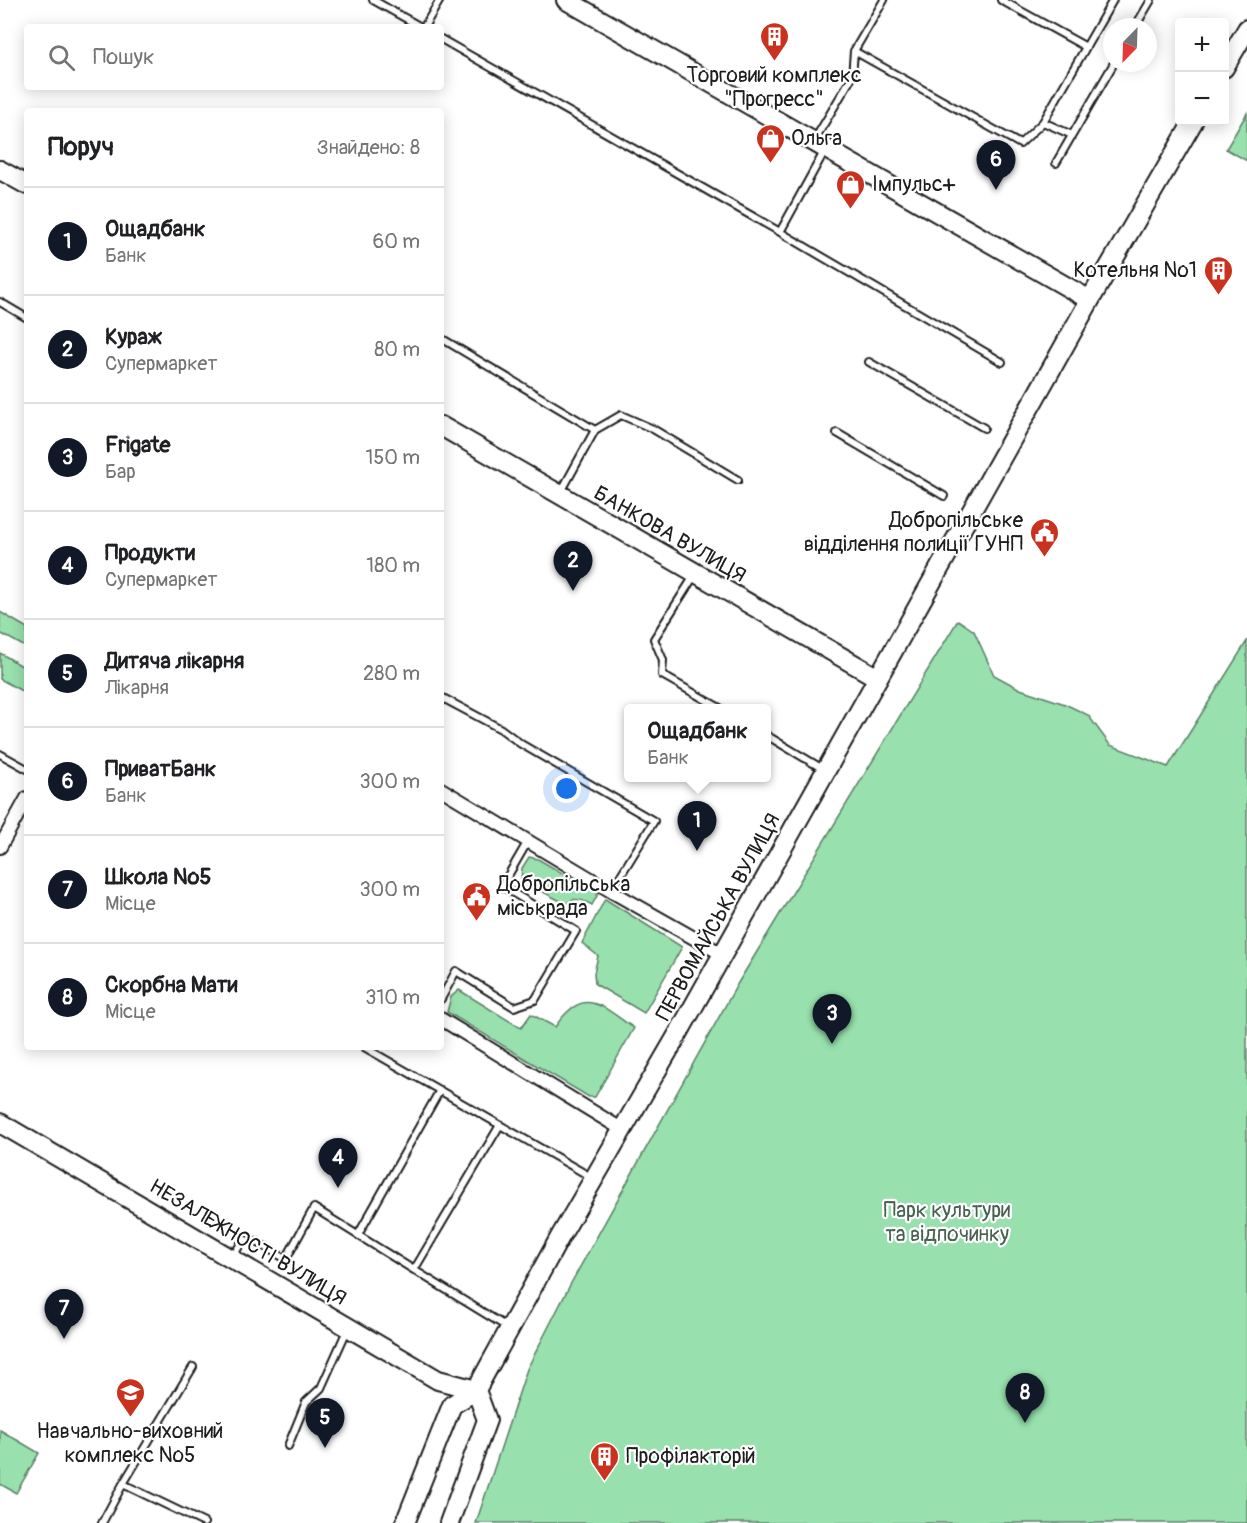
<!DOCTYPE html>
<html lang="uk">
<head>
<meta charset="utf-8">
<style>
  :root { --surface:#fff; --page:#f2f2f2; --text:#202124; --muted:#757577; --line:#e0e0e0; --accent:#111827 }
  body { margin:0; font-family:Pangolin,sans-serif; background:var(--page); color:var(--text) }
  .controls { position:absolute; right:18px; top:18px; display:grid; overflow:hidden; border-radius:6px; box-shadow:0 3px 15px #0003 }
  .controls button { width:54px; height:54px; display:grid; place-items:center; padding:0; border:0; border-bottom:2px solid var(--line); background:var(--surface); color:var(--text); font:30px sans-serif }
  .compass { position:absolute; left:1103px; top:18px; width:54px; height:54px; border-radius:50%; background:var(--surface); box-shadow:0 3px 15px #0003; rotate:203deg }
  .you { position:absolute; left:567px; top:789px; width:21px; height:21px; margin:-15px; border:4px solid #fff; border-radius:50%; background:#1a73e8; box-shadow:0 0 0 9px #1a73e833 }
  .badge { display:grid; place-items:center; width:39px; height:39px; border-radius:50%; background:var(--accent); color:#fff; font-size:20px; font-weight:700 }
  .pin { position:absolute; translate:-50% -50px; filter:drop-shadow(0 2px 3px #0008) }
  .pin::after { content:''; position:absolute; top:32px; width:21px; height:18px; background:inherit; clip-path:polygon(0 0,100% 0,50% 100%) }
  .popup { position:absolute; left:624px; top:704px; width:147px; height:78px; box-sizing:border-box; display:grid; place-content:center; border-radius:6px; background:var(--surface); filter:drop-shadow(0 2px 4px #0005); font-size:20px; white-space:nowrap; color:var(--muted) }
  .popup b { font-size:22px; color:var(--text) }
  .popup::after { content:''; position:absolute; left:50%; top:100%; margin-left:-12px; border:12px solid transparent; border-top-color:var(--surface) }
  .list { margin:0; padding:0; list-style:none }
  h2 { display:flex; justify-content:space-between; align-items:center; height:78px; margin:0; padding:0 24px; font-size:26px }
  h2 small { font-size:20px; font-weight:400; color:var(--muted) }
  .list li { display:grid; grid-template-columns:39px 1fr auto; gap:18px; align-items:center; box-sizing:border-box; height:108px; padding:0 24px; border-top:2px solid var(--line) }
  .list b { display:block; font-size:22px; white-space:nowrap }
  .list p { margin:0; font-size:20px; white-space:nowrap; color:var(--muted) }
  .list em { font-size:20px; font-style:normal; color:var(--muted) }
  .icon { flex:none; width:33px; height:33px; fill:none; stroke:currentColor; stroke-width:2; stroke-linecap:round; stroke-linejoin:round }
  .map { position:relative; flex:none; width:1247px; height:1523px; overflow:hidden }
  .search { position:absolute; background:var(--surface); box-shadow:0 3px 15px #0003; left:24px; top:24px; width:420px; height:66px; display:flex; align-items:center; gap:15px; box-sizing:border-box; padding:0 21px; border-radius:6px; color:var(--muted); font-size:22px }
  .panel { position:absolute; background:var(--surface); box-shadow:0 3px 15px #0003; left:24px; top:108px; width:420px; height:942px; border-radius:6px }
  .map>svg:first-child { display:block }
</style>
</head>
<body>
<div class="map">
<svg width="1247" height="1523" viewBox="0 0 1247 1523">
  <rect width="100%" height="100%" fill="#fff"/>
  <filter id="ink" filterUnits="userSpaceOnUse"><feTurbulence type="fractalNoise" baseFrequency=".0167" numOctaves="2"/><feDisplacementMap in="SourceGraphic" scale="12" xChannelSelector="R" yChannelSelector="G"/><feConvolveMatrix kernelMatrix="1 2 1 2 8 2 1 2 1" color-interpolation-filters="sRGB"/></filter>
  <g filter="url(#ink)">
    <!-- green -->
    <path fill="#98e0ae" stroke="#5a7e65" stroke-width="1.5" d="M1247,113v48l-21,-12z
      M0,612l27,16v20l-27,-15z
      M958,620l16,11 20,44 26,14 45,15 23,11 22,30 58,22 79,-126v882h-771l51,-154 43,-84 168,-302z
      M0,653l27,16v25l-27,-15z
      M529,857l9,2 60,35 -6,11c-9,-5 -18,-9 -26,-1l-42,-22 -3,-3 1,-11z
      M605,899l77,48 -38,66 -49,-29 -1,-11 4,-17 -16,-13z
      M459,990l62,38 10,-14 24,13c29,-43 46,-21 79,1l-39,69h-6l-142,-85 4,-15z
      M0,1430l39,23 -23,40 -16,-9z"/>
    <g fill="none" stroke-linecap="round" stroke-linejoin="round">
      <defs>
        <path id="lane" d="M373,0l48,27
          M1001,0l85,47
          M424,27l16,-27
          M1135,27l16,-27
          M441,39l339,193 44,-80
          M854,51l30,-51
          M1043,122l29,13
          M815,139l37,-62 2,-26 166,93 23,-22 70,-122
          M1056,163l58,-100
          M780,232l222,130
          M0,302l27,16
          M441,338l154,92
          M869,362l115,66
          M837,433l107,63
          M561,492l34,-62 26,-15 32,14 85,51
          M694,576l-40,63 9,21 -1,15 58,33
          M441,697l60,32 20,15 133,77 -43,70
          M766,735l57,34
          M0,754l27,15
          M441,999l15,-28 58,36 21,-7 41,-69 -74,-45 26,-45
          M364,1047l136,78
          M358,1235l82,-145
          M232,1258l11,-18 12,1 31,18 28,-51 100,62 86,-145 91,52
          M414,1270l93,57
          M288,1446l18,-44 15,-14 27,-60
          M123,1484l81,39
          M102,1523l21,-39 70,-117"/>
        <path id="street" d="M441,789l170,102 111,63
          M0,847l27,-49
          M441,1019l182,111"/>
        <path id="secondary" d="M566,0l524,300
          M1224,68l23,-39
          M0,170l27,15
          M441,426l437,252
          M0,1123l438,257 38,10
          M405,1523l47,-118 24,-15 84,-153 118,-203 412,-734 103,-178
          M449,1523l38,-103 -11,-30"/>
      </defs>
      <!-- lane casing -->
      <use href="#lane" stroke="#1c1c1c" stroke-width="10"/>
      <!-- street casing -->
      <use href="#street" stroke="#1c1c1c" stroke-width="16"/>
      <!-- secondary casing -->
      <use href="#secondary" stroke="#1c1c1c" stroke-width="22"/>
      <!-- lane -->
      <use href="#lane" stroke="#fff" stroke-width="6"/>
      <!-- street -->
      <use href="#street" stroke="#fff" stroke-width="12"/>
      <!-- secondary -->
      <use href="#secondary" stroke="#fff" stroke-width="18"/>
    </g>
  </g>
  <!-- icons -->
  <defs>
    <symbol id="building-pin" viewBox="-11 -11 22 30"><path d="M0 17L-7.5 6A9.5 9.5 0 1 1 7.5 6Z" fill="#c8321e" stroke="#fff"/><path d="M-4-6H4V6H1V3H-1V6H-4ZM-2.5-4.3h1.7v1.8h-1.7ZM.8-4.3h1.7v1.8H.8ZM-2.5-1h1.7V.8h-1.7ZM.8-1h1.7V.8H.8Z" fill="#fff"/></symbol>
    <symbol id="shop-pin" viewBox="-11 -11 22 30"><path d="M0 17L-7.5 6A9.5 9.5 0 1 1 7.5 6Z" fill="#c8321e" stroke="#fff"/><path d="M-5-2.5h2.3a2.7 3.5 0 0 1 5.4 0H5L5.5 6h-11ZM-1.5-2.5h3a1.5 2.3 0 0 0-3 0Z" fill="#fff"/></symbol>
    <symbol id="civic-pin" viewBox="-11 -11 22 30"><path d="M0 17L-7.5 6A9.5 9.5 0 1 1 7.5 6Z" fill="#c8321e" stroke="#fff"/><path d="M-.6-6.5H3V-4.5H.6V-3L4-1V1h2V6H-6V1h2V-1L-.6-3ZM-1.2 2.5V6h2.4V2.5Z" fill="#fff"/></symbol>
    <symbol id="school-pin" viewBox="-11 -11 22 30"><path d="M0 17L-7.5 6A9.5 9.5 0 1 1 7.5 6Z" fill="#c8321e" stroke="#fff"/><path d="M0-5L7-2L0 1L-7-2ZM-4 1L0 2.5L4 1V4Q0 6-4 4Z" fill="#fff"/></symbol>
  </defs>
  <g fill-rule="evenodd">
    <use href="#building-pin" x="758" y="20" width="33" height="45"/>
    <use href="#shop-pin" x="754" y="122" width="33" height="45"/>
    <use href="#shop-pin" x="834" y="168" width="33" height="45"/>
    <use href="#building-pin" x="1202" y="254" width="33" height="45"/>
    <use href="#civic-pin" x="1028" y="516" width="33" height="45"/>
    <use href="#civic-pin" x="460" y="880" width="33" height="45"/>
    <use href="#school-pin" x="114" y="1376" width="33" height="45"/>
    <use href="#building-pin" x="588" y="1440" width="33" height="45"/>
  </g>
  <g text-anchor="middle" stroke-width="4.5" stroke-linejoin="round" paint-order="stroke">
    <!-- poi labels -->
    <g font-size="21" fill="#1c1c1c" stroke="#fff" text-anchor="start">
      <text x="774" y="82" text-anchor="middle">Торговий комплекс<tspan x="774" dy="24">"Прогресс"</tspan></text>
      <text x="791" y="145">Ольга</text>
      <text x="872" y="191">Імпульс+</text>
      <text x="1197" y="277" text-anchor="end">Котельня №1</text>
      <text x="1023" y="527" text-anchor="end">Добропільське<tspan x="1023" dy="24">відділення полиції ГУНП</tspan></text>
      <text x="497" y="891">Добропільська<tspan x="497" dy="24">міськрада</tspan></text>
      <text x="130" y="1438" text-anchor="middle">Навчально-виховний<tspan x="130" dy="24">комплекс №5</tspan></text>
      <text x="626" y="1463">Профілакторій</text>
    </g>
    <!-- street labels -->
    <g font-size="21" fill="#1c1c1c" stroke="#fff">
      <text transform="translate(670 534) rotate(30)" y="7">БАНКОВА ВУЛИЦЯ</text>
      <text transform="translate(718 917) rotate(-61)" y="7">ПЕРВОМАЙСЬКА ВУЛИЦЯ</text>
      <text transform="translate(248 1242) rotate(31)" y="7">НЕЗАЛЕЖНОСТІ ВУЛИЦЯ</text>
    </g>
    <!-- park labels -->
    <g font-size="21" fill="#47614f" stroke="#fff">
      <text x="947" y="1217">Парк культури<tspan x="947" dy="24">та відпочинку</tspan></text>
    </g>
  </g>
</svg>
<div class="controls">
<button>+</button>
<button>−</button>
</div>
<svg class="compass" viewBox="-18 -18 36 36"><path d="M0-13l5 13h-10z" fill="#e53935"/><path d="M0 13l5-13h-10z" fill="#757577"/></svg>
<div class="you"></div>
<div class="pin badge" style="left:697px;top:851px">1</div>
<div class="popup"><b>Ощадбанк</b>Банк</div>
<div class="pin badge" style="left:573px;top:591px">2</div>
<div class="pin badge" style="left:832px;top:1044px">3</div>
<div class="pin badge" style="left:338px;top:1188px">4</div>
<div class="pin badge" style="left:325px;top:1448px">5</div>
<div class="pin badge" style="left:996px;top:190px">6</div>
<div class="pin badge" style="left:64px;top:1339px">7</div>
<div class="pin badge" style="left:1025px;top:1423px">8</div>
<div class="search"><svg class="icon" aria-label="search" viewBox="0 0 24 24"><circle cx="10" cy="10" r="6"/><path d="M15 15l6 6"/></svg>Пошук</div>
<section class="panel">
<h2>Поруч<small>Знайдено: 8</small></h2>
<ul class="list">
<li><span class="badge">1</span><div><b>Ощадбанк</b><p>Банк</p></div><em>60 m</em></li>
<li><span class="badge">2</span><div><b>Кураж</b><p>Супермаркет</p></div><em>80 m</em></li>
<li><span class="badge">3</span><div><b>Frigate</b><p>Бар</p></div><em>150 m</em></li>
<li><span class="badge">4</span><div><b>Продукти</b><p>Супермаркет</p></div><em>180 m</em></li>
<li><span class="badge">5</span><div><b>Дитяча лікарня</b><p>Лікарня</p></div><em>280 m</em></li>
<li><span class="badge">6</span><div><b>ПриватБанк</b><p>Банк</p></div><em>300 m</em></li>
<li><span class="badge">7</span><div><b>Школа №5</b><p>Місце</p></div><em>300 m</em></li>
<li><span class="badge">8</span><div><b>Скорбна Мати</b><p>Місце</p></div><em>310 m</em></li>
</ul>
</section>
</div>
</body>
</html>
